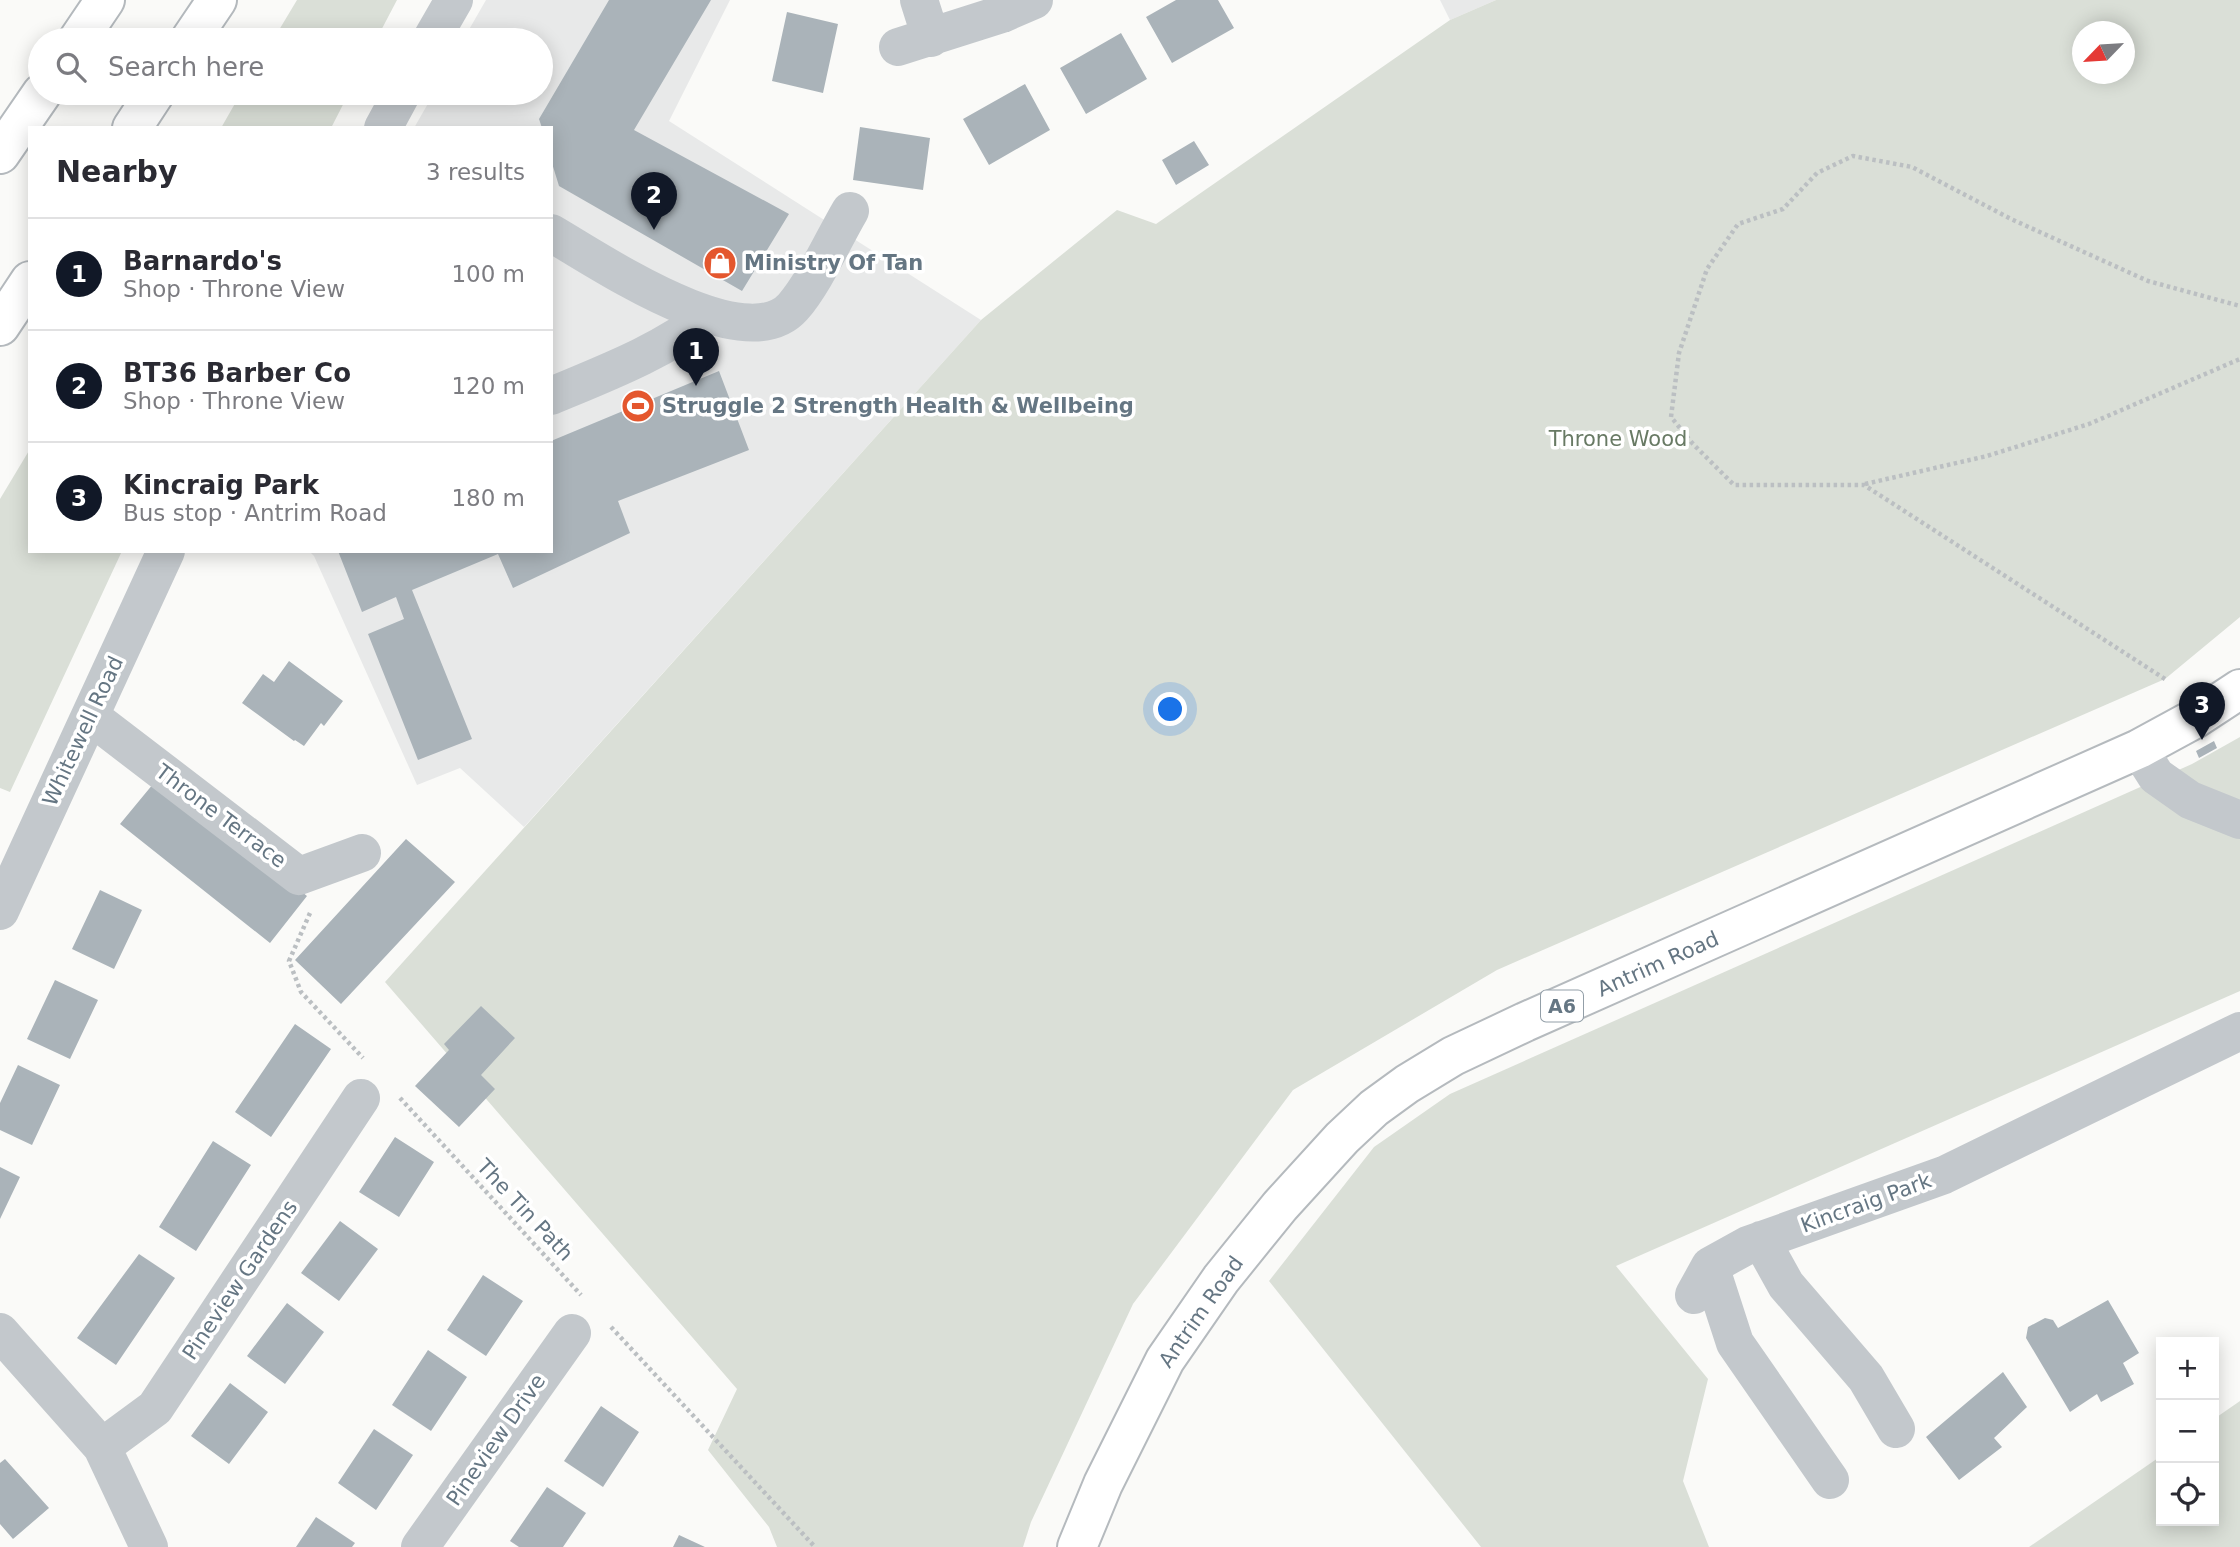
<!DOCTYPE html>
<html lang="en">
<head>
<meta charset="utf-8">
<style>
  :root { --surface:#fff; --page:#f7f7f7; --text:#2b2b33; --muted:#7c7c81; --line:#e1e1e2; --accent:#111827 }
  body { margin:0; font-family:"DejaVu Sans",sans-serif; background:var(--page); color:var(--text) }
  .controls { position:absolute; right:21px; bottom:21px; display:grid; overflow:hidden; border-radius:0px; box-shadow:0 4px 18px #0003 }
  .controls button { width:63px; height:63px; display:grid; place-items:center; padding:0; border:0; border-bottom:2px solid var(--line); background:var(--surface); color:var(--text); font:35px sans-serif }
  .compass { position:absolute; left:2072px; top:21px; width:63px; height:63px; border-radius:50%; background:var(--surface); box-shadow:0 4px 18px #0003; rotate:245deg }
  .you { position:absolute; left:1171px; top:710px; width:24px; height:24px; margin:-18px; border:5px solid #fff; border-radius:50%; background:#1a73e8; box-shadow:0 0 0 10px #1a73e833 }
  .badge { display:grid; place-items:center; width:46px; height:46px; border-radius:50%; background:var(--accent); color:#fff; font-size:23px; font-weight:700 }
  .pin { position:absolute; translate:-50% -58px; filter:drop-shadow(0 2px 4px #0008) }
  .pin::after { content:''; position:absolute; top:37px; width:24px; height:21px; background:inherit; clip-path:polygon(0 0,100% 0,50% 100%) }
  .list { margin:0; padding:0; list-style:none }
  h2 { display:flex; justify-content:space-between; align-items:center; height:91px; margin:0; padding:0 28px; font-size:30px }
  h2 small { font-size:23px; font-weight:400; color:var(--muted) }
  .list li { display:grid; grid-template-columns:46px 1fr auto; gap:21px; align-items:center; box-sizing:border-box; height:112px; padding:0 28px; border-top:2px solid var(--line) }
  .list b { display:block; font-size:26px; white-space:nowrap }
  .list p { margin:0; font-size:23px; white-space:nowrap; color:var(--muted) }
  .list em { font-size:23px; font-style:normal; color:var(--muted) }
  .icon { flex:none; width:38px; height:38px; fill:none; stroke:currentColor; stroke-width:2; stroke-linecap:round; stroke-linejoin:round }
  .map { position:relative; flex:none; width:2240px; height:1547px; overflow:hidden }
  .search { position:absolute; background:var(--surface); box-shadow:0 4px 18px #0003; left:28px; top:28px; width:525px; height:77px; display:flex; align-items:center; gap:18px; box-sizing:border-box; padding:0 24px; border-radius:38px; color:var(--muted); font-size:26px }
  .panel { position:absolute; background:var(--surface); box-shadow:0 4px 18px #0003; left:28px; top:126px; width:525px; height:427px; border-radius:0px }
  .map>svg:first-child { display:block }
</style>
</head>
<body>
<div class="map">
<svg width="2240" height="1547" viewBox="0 0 2240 1547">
  <rect width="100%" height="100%" fill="#fafaf8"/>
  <!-- built -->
  <path fill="#e8e9e9" d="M486,0h244l-61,121 312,199 -457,507 -64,-59 -43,17 -103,-229 -5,-5h242v-423h-137l20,-35h107v-53h-78z
    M1440,0h56l-46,20z"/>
  <!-- green -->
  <path fill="#dadfd7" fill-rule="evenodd" d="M297,0h100l-21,40h-103z
    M1496,0h744v617l-75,62 -668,291 -204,120 -160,214 -102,218 -8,25h-246l-8,-20 -61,-77 29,-61 -352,-407 596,-662 136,-110 39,14 294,-204zM2082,32h42v42h-42z
    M241,93h108l-18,35h-110z
    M30,449v102h92l-112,241 -10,-4v-289z
    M2240,737v254l-624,275 92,113 -25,102 26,66h-228l-212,-266 105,-134 76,-53 742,-330z
    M2240,1401v146h-211l132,-91v65h53v-102z"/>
  <!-- building -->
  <path fill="#aab3b9" d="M609,0h102l-77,130 155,84 -47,77 -183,-105 -8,-26v-32h-9l-3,-9z
    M1176,0h42l16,28 -62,35 -26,-46z
    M787,12l51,12 -15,69 -51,-12z
    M1121,33l26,46 -61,35 -26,-46z
    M1025,84l25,46 -61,35 -26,-46z
    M860,127l70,11 -7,52 -70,-10z
    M1194,141l15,24 -33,20 -14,-25z
    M719,371l30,79 -131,51 12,32 -117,55 -15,-34 -86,36 60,149 -54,21 -50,-126 36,-15 -8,-22 -34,15 -24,-61h213v-110z
    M289,661l54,40 -19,25 -3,-3 -17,23 -9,-6 -1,1 -52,-38 21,-29 11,8z
    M2214,741l3,7 -18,10 -3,-7z
    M158,778l149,118 -37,47 -150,-119z
    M406,839l49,43 -114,122 -46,-44z
    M100,890l42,20 -28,59 -42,-20z
    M55,980l43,20 -28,59 -43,-20z
    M481,1006l34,32 -34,37 14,14 -36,38 -44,-41 34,-36 -5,-6z
    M295,1024l36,25 -60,88 -36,-25z
    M18,1065l42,20 -28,60 -32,-15v-27z
    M395,1137l39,25 -35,55 -40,-25z
    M213,1141l38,24 -55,86 -37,-24z
    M0,1167l20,10 -20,42z
    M340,1221l38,28 -39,52 -38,-28z
    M139,1254l36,24 -59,87 -39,-27z
    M483,1275l40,26 -37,55 -39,-26z
    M2108,1300l31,53 -16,10 11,21 -33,18 -4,-8 -27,18 -44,-74 2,-11 17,-9 8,2 5,8z
    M287,1303l37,29 -39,52 -38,-28z
    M428,1350l39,27 -36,54 -39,-26z
    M2003,1372l24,35 -33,31 8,9 -43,33 -33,-43z
    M230,1383l38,29 -39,52 -38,-28z
    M601,1406l38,26 -36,55 -39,-26z
    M374,1429l39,26 -37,55 -38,-27z
    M5,1459l44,49 -36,31 -13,-15v-61z
    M547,1487l39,26 -23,34h-44l-9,-6z
    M316,1517l39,26 -3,4h-56z
    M679,1535l26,12h-32z"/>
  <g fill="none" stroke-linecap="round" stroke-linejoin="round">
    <defs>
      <path id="major" d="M1077,1547l26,-63 62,-124 56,-81 59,-73 62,-68 32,-30 33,-24 46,-28 72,-34 614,-273 57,-31 44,-29"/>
      <path id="highway" d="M78,40l27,-40
        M190,40l27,-40
        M132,128l23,-35
        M0,154l42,-61
        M0,326l30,-45"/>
    </defs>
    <!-- major casing -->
    <use href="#major" stroke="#b5babe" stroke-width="42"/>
    <!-- highway casing -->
    <use href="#highway" stroke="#b4b9bd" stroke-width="42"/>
    <!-- path -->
    <path stroke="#bbbfc2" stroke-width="4.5" stroke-dasharray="3.5 3.5" stroke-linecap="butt" d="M1865,484l122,-28 102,-32 151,-65
      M2165,679l-301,-194h-130l-41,-41 -22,-27 8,-64 28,-84 31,-45 45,-15 34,-36 36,-17 59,11 99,52 137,62 92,25
      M310,913l-21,48 12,31 62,66
      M400,1098l181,197
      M611,1327l204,220"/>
    <!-- minor -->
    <path stroke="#c3c8cc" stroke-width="38" d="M919,0l12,38
      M431,40l23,-40
      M898,47l104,-33 32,-14
      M383,128l19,-35
      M551,233c47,27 194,128 242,74 21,-24 40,-67 57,-96
      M551,396c55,-23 111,-44 158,-81
      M90,716l209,160 63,-23
      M2139,749l17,27 34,24 50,20
      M0,911l166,-360
      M1761,1240l25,45 80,93 30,51
      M1710,1266l25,77 95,137
      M1694,1295l16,-29 38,-21 196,-70 296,-144
      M0,1332l102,115 47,100
      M102,1447l53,-39 206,-310
      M420,1547l152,-214"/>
    <!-- major -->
    <use href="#major" stroke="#fff" stroke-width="38"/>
    <!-- highway -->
    <use href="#highway" stroke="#fff" stroke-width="38"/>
  </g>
  <!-- icons -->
  <defs>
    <symbol id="shop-disc" viewBox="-11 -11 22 22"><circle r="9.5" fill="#e4572e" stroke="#fff"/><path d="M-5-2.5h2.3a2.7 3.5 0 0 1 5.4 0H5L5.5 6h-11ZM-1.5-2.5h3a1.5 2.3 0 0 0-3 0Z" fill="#fff"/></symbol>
    <symbol id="stadium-disc" viewBox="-11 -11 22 22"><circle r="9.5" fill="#e4572e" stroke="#fff"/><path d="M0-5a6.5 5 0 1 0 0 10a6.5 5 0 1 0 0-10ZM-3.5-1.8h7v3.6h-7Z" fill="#fff"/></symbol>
  </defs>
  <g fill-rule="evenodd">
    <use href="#shop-disc" x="701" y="244" width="38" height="38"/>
    <use href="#stadium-disc" x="619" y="387" width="38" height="38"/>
  </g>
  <g text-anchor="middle" stroke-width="7" stroke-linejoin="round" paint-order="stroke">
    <!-- shield labels -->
    <rect fill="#fff" stroke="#939fa8" stroke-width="2" x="1541" y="990.5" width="42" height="31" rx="5"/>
    <g font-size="19" font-weight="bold" fill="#657683">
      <text x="1562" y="1013">A6</text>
    </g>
    <!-- poi labels -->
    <g font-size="21" font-weight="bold" fill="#657683" stroke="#fff" text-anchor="start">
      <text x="744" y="270">Ministry Of Tan</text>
      <text x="662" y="413">Struggle 2 Strength Health &amp; Wellbeing</text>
    </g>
    <!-- park labels -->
    <g font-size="21" fill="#687a64" stroke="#fff">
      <text x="1618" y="446">Throne Wood</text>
    </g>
    <!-- street labels -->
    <g font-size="21" fill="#657683" stroke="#fff">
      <text transform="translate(83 731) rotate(-65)" y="7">Whitewell Road</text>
      <text transform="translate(221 816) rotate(37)" y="7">Throne Terrace</text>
      <text transform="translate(1658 964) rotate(-24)" y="7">Antrim Road</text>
      <text transform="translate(1866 1203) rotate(-20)" y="7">Kincraig Park</text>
      <text transform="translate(525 1210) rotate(47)" y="7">The Tin Path</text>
      <text transform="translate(240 1280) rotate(-56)" y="7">Pineview Gardens</text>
      <text transform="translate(1201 1312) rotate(-55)" y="7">Antrim Road</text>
      <text transform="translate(496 1440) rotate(-55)" y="7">Pineview Drive</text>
    </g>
  </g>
</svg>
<div class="controls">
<button>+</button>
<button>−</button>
<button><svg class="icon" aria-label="locate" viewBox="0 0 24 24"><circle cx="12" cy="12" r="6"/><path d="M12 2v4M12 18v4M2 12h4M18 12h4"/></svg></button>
</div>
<svg class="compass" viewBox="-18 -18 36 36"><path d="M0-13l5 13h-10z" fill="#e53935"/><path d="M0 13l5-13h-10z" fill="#7c7c81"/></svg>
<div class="you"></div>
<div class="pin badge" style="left:696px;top:386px">1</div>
<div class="pin badge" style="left:654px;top:230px">2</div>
<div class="pin badge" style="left:2202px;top:740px">3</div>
<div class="search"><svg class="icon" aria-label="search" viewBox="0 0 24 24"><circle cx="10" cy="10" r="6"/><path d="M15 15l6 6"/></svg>Search here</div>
<section class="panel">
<h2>Nearby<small>3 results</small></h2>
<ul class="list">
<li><span class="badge">1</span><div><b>Barnardo's</b><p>Shop · Throne View</p></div><em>100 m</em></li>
<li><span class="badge">2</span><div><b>BT36 Barber Co</b><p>Shop · Throne View</p></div><em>120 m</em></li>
<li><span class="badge">3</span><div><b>Kincraig Park</b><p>Bus stop · Antrim Road</p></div><em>180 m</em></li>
</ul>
</section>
</div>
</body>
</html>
